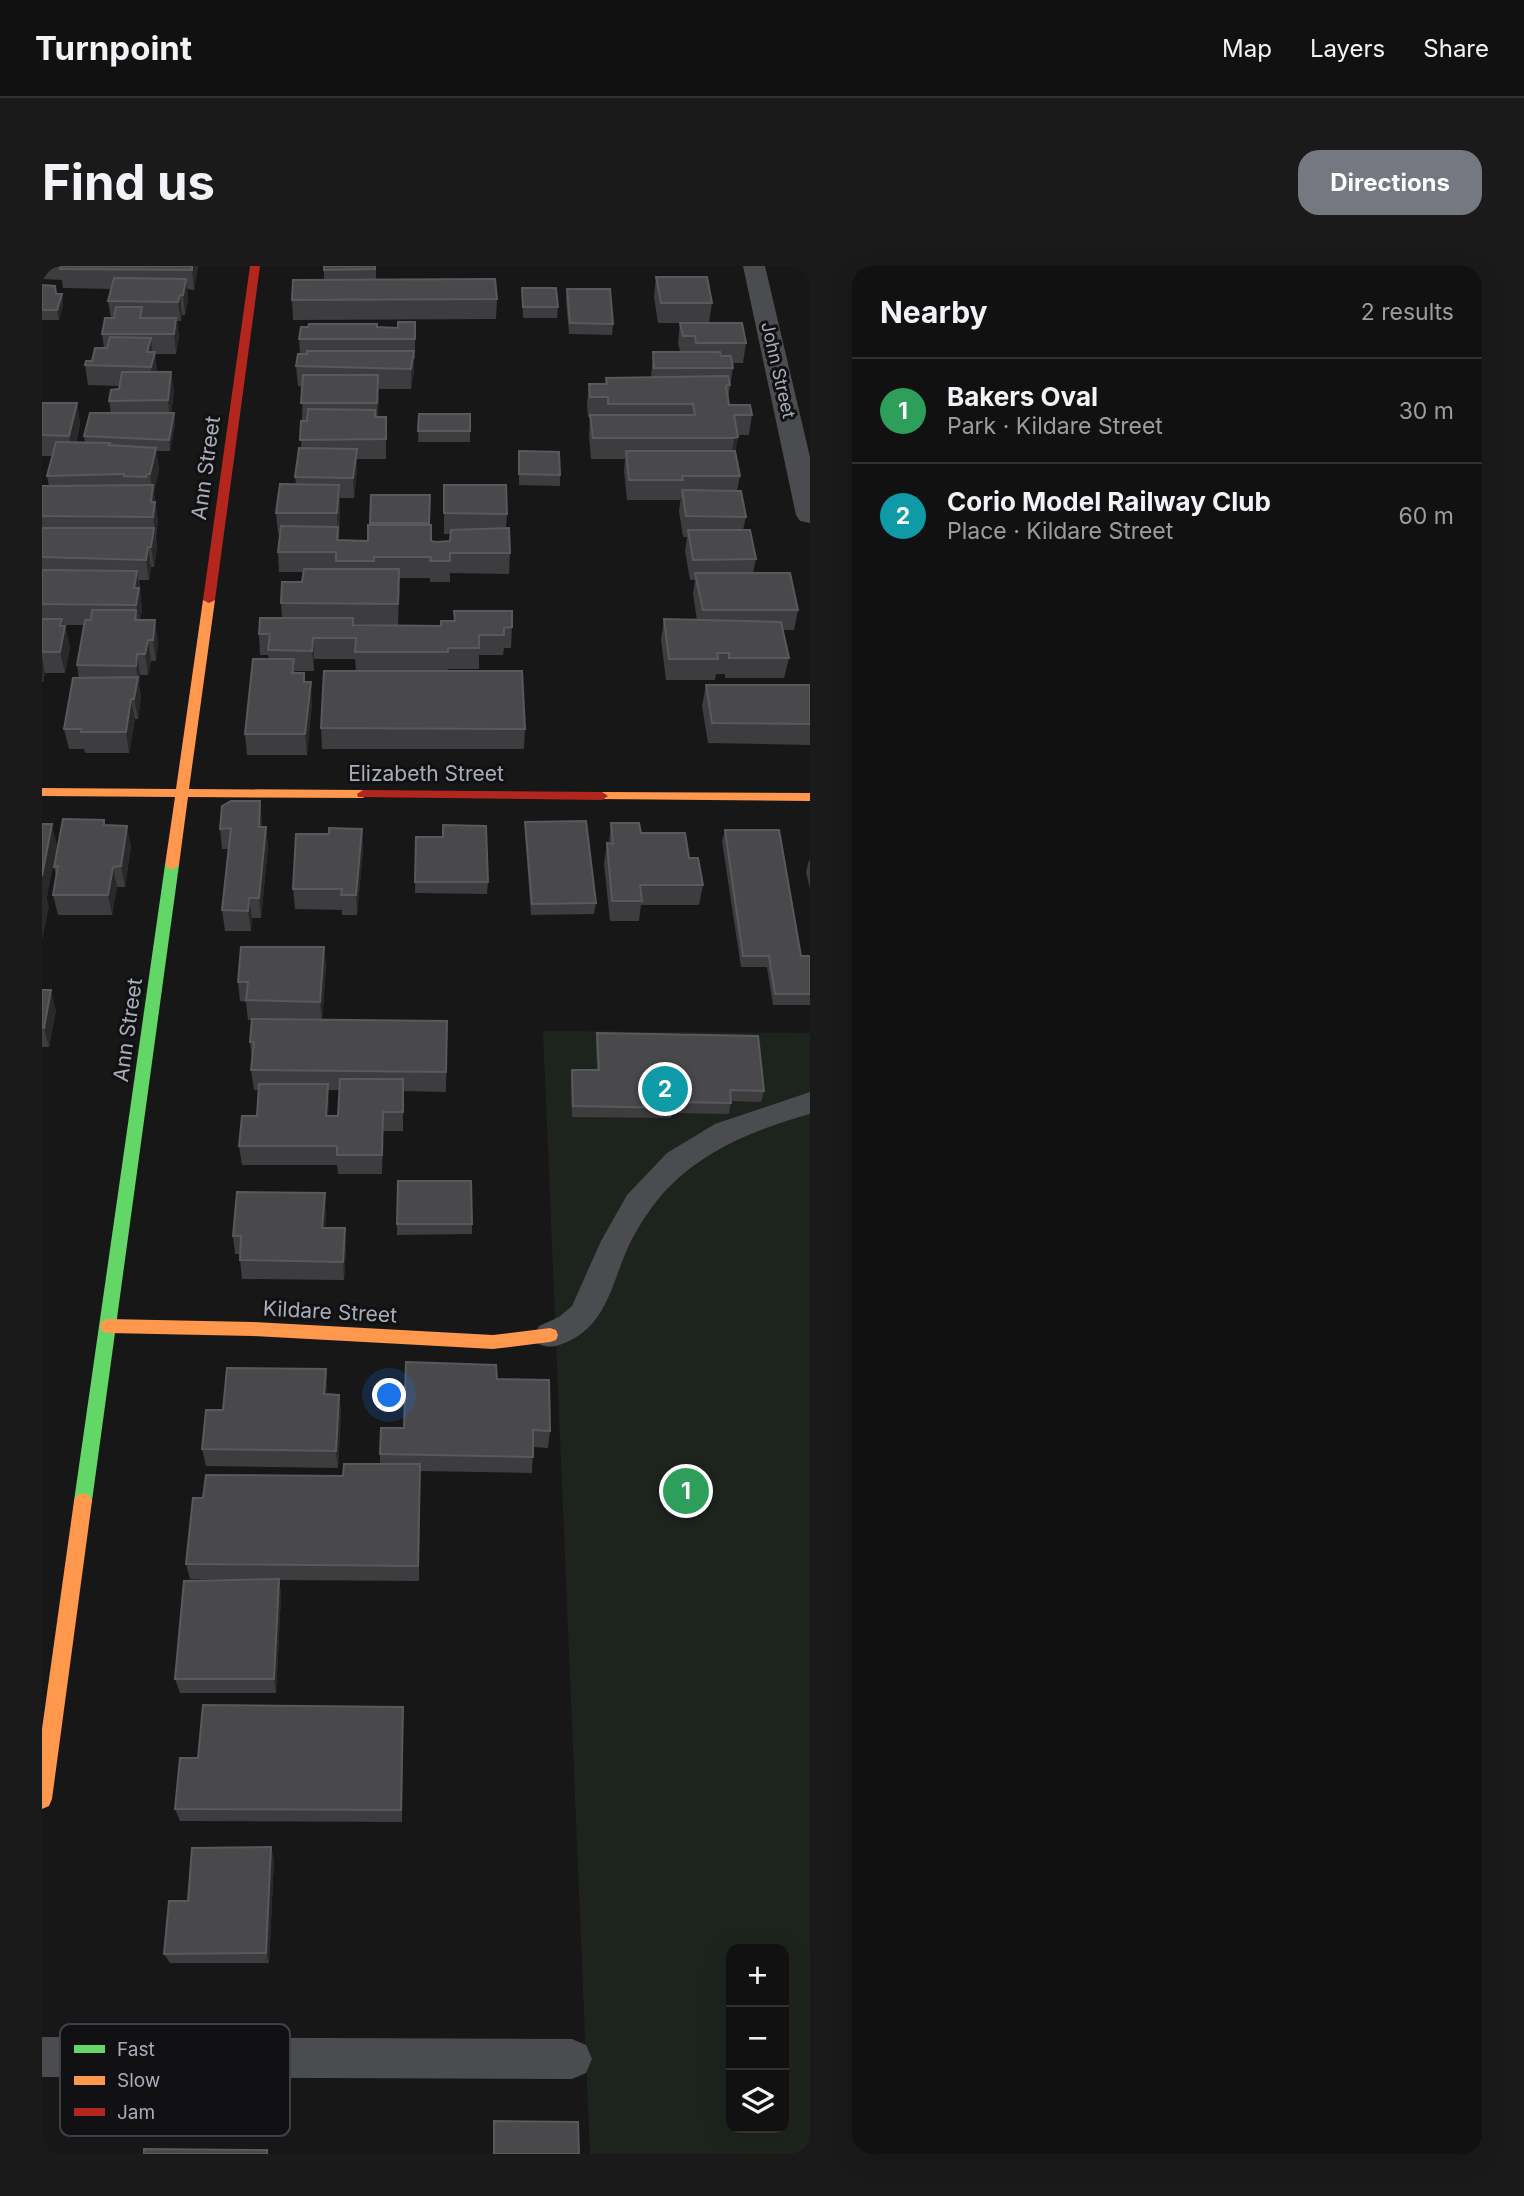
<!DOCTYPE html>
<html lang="en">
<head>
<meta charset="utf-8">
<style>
  :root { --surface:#111; --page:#1a1a1a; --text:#f1f3f6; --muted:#9c9d9f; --line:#303131; --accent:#757880 }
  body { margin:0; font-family:Inter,sans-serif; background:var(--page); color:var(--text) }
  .controls { position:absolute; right:21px; bottom:21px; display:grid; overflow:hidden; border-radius:14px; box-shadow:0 7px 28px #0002 }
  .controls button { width:63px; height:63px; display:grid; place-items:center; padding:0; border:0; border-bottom:2px solid var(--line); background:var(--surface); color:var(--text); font:35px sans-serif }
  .you { position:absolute; left:348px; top:1130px; width:24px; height:24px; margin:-18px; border:5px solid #fff; border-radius:50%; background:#1a73e8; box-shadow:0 0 0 10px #1a73e833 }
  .badge { display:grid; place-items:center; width:46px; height:46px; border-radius:50%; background:var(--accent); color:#fff; font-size:23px; font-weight:700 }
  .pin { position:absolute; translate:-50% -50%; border:4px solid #fff; box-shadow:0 2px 7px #0006 }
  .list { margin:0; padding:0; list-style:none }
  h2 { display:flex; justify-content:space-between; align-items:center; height:91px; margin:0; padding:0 28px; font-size:30px }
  h2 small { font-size:23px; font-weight:400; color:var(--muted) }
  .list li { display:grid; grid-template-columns:46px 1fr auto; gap:21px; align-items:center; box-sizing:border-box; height:105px; padding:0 28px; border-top:2px solid var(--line) }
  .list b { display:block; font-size:26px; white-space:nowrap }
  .list p { margin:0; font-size:23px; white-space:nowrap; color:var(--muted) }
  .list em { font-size:23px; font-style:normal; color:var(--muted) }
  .icon { flex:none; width:38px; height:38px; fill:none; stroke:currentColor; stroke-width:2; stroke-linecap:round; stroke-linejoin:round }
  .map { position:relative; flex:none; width:768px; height:1888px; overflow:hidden; border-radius:21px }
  header { display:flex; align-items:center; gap:42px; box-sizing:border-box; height:98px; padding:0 35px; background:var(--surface); border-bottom:2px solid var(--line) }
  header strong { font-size:33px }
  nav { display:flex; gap:38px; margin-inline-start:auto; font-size:24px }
  .intro { display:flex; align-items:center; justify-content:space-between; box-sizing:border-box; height:168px; padding:0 42px }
  h1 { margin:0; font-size:49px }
  .button { padding:18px 32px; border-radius:21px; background:var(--accent); color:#fff; font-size:24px; font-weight:700 }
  main { display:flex; gap:42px; padding:0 42px }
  aside { flex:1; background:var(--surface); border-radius:21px; box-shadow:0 7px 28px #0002 }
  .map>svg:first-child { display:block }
</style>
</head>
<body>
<header>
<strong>Turnpoint</strong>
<nav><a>Map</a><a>Layers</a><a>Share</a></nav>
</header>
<div class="intro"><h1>Find us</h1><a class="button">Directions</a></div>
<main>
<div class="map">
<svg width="768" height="1888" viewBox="0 0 768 1888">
  <rect width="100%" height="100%" fill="#171717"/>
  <!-- green -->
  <path fill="#1d241e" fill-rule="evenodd" d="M501,765l267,2v1121h-220zM689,1683h53v179h-53z"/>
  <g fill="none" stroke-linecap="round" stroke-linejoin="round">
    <!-- lane -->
    <path fill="#4b4c50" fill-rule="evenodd" d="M768,826v22c-53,15 -102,34 -141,73 -15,15 -27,34 -37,52 -19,36 -22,83 -63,102 -12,5 -18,8 -30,3l-5,-9 5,-9 20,-9 13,-11 29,-65 26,-46 40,-42 48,-29z
      M0,1771l530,2 14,6 6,14 -6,14 -14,6 -530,-2z"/>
    <!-- street -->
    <path fill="#4b4c50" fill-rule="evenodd" d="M701,0h22l45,191v66l-10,-2 -4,-6z"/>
    <!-- fast -->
    <path fill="#63d668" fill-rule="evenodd" d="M130,594l7,5 -87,636 -3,6 -6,2 -6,-2 -3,-6 91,-636z"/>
    <!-- slow -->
    <path fill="#ff974d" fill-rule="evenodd" d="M167,331l6,3 -26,189 174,1 6,4 -6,4 -175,-1 -9,68 -7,5 -7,-5 10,-68 -133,-1v-8l134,1 27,-189z
      M560,526l208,1v8l-213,-2v-6z
      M66,1053l145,3 240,13 57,-7 6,2 2,5 -2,5 -6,2 -57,7 -240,-13 -145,-3 -6,-2 -2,-5 2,-5z
      M41,1227l6,2 3,6 -40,298 -3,7 -7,3v-80l32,-228 3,-6z"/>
    <!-- jam -->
    <path fill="#b3261e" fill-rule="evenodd" d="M208,0h10l-45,334 -6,3 -6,-3z
      M321,524l239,2 6,4 -6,4 -244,-3 -1,-3z"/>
  </g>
  <!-- wall -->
  <path fill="#3d3d3f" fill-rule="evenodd" d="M0,0h156l-4,24 -7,-1 1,10 -3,16h-3l-1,6h-4l2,17 -3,16h-21l2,18h14l3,20 -3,21h3l1,11 -5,27h-14l3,17 -5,25 4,29 -2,15 1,11 -3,19h-3l-2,13h-10l3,29 -2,11 18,21 -2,20h-5l-3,14h-8l-1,10 2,12 -3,22h-3l-6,34h-44l-1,-4h-15l-5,-20 15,-51 -2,-13 7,-40h-21v1h2l5,21 -5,26h-20l-2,9h-1v-196h7l-2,-10 6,-20h-11v-53h35l3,21 -4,19h9l-1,-7 27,-23 -2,-12 10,-12 1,-3 -32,-1 -3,-20 7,-4 12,-13 -2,-14 9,-16 -3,-17 3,-12 -48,-1 -1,-8 -20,-1z
    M270,0h64v14l121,19 -1,20 -203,1 -1,-20 32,-20v-14z
    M614,11l56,26 -3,20 37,20 -3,20h-11l1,5 -5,31 1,6 23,10 -3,20h-12l-2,19 5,22 -3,15 9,26 -3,13 13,29 -3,14 45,37 -4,20h-11l6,28 -5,20h-59v-4h-9l-1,6h-49l-5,-40 3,-21 33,1 -4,-26 2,-14h-5l-5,-29 2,-14h-4l-4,-26 2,-14 -1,3h-53l-3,-29 1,-12h-34l-2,-23 1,-19h-2l-1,-13 2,-20h16l1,-6 45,-1 2,-25h27l-2,-10 2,-19h-22l-4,-26z
    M0,19l14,9h6l1,11 -4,15h-17z
    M480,22l36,19 -1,11h-34z
    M525,23l46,35 -1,11 -43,-1 -3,-34z
    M373,56v37h-1v12l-3,18h-32l-1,28h8v42h-29v10l-3,29h-14l-1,42 29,1 2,-16 1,-30h59v30l1,16h19v-7h-6v-49l63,29 -1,14 4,25 -1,21 -59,-1v9h-20v-4h-31l-1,47 -45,-1v1l159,2 -1,21h-7l-1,7h-24v14h-31v2l77,58 -1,20h-202l-1,-21 35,-57 -1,-12h-41v12h-19v2h9v9l8,21 -5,52h-60l-2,-21 24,-75 -1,-4h-8l-1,-21 23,-16 -1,-15 21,-21 1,-10h-24l-1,-20 2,-19h-2l-2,-20 20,-29 -1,-7 6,-29 2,-61 -5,-1 -2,-20 4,-12 -1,-15 78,-12 21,1z
    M377,148h51v28h-52z
    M477,185l41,24v11l-41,-1z
    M664,419h104v60l-102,-2 -6,-37z
    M218,535l2,26h4l2,20 -7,71h-9l-1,13h-26l-3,-21 6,-61h-6l-2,-20z
    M62,554l1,5 26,21 -6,41h-8l-5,28h-54l-5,-20 3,-19 -2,-9z
    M483,556l71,81 -2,11 -63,1 -6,-82z
    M569,557l30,10 48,25 14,27 -4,20h-58l-2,16h-29l-6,-57 3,-21h2z
    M320,563l1,20 -6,66h-15v-5l-47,-1 -2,-20 36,-55z
    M683,564l76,126h9v49h-37l-6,-38h-26l-19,-126z
    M374,571l72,45 -1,12 -72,-1z
    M767,594h1v29l-4,-17z
    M282,681l2,20 -4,53 125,1 -1,71 -43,-1v40h-20l-1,43h-44l-1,-9h-95l-3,-19 18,-30 2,-26h-5l-3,-20 1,-9 -2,-19 2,-22h-4l-2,-18 -6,-1 -2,-19zM286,824h12l-2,26h-10z
    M0,724l14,20 -7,37h-7z
    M555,767l167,58 -3,11 -30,-1 -2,13 -57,-1 -1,5 -99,-1 -1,-36 1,-11h25l-1,-26z
    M284,946l-1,16 21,18 -2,34 -102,-1 -2,-19v-6h-5l-2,-18z
    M355,958h75v10l-75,1z
    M284,1103l1,17v9h12l2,17 -3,56 -132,-2 -4,-17 21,-39z
    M455,1113l53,52 -2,17 -15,-1 -1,26 -112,-2 -1,110 -140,-1 2,15 -5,98h-96l-5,-14 89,-99 -74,-1 -4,-15 17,-66 140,-22 37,-12v-10l24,-26z
    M361,1441l-1,115 -222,-1 -5,-12z
    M232,1593l-5,104h-99l-6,-9 24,-53z
    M452,1855l85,33h-86v-26z"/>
  <!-- shaded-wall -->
  <path fill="#29292a" d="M150,0h6l-4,24 -2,-20z
    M144,13l2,20 -3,16 -2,-20z
    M20,28l1,11 -4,15 -2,-10z
    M138,29l2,20 -1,6 -3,-19z
    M134,52l3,20 -3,16 -2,-20z
    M109,72l2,20 2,-6 2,20 -4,15 -2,-20 -4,-15z
    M372,85v20l-3,18v-20z
    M129,106l3,20 -4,29 -2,-21z
    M336,109l1,20 -2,28v-20z
    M35,137l3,21 -8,32 -3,-20z
    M132,147l1,11 -5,27 -1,-11z
    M696,171l-3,21 -4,1 3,-21z
    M114,182l3,20 -5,25 4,29 -2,15 -5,-35 1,-14 -2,-14z
    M315,183v20l-3,29 -1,-20z
    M297,219l1,20 -2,24v32l-1,-48z
    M112,262l3,20 -3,19 -3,-20z
    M106,281l3,20 -2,13 -3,-20z
    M357,303l1,21 -2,35v-21z
    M95,305l5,38 -3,17 -5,-38z
    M20,353l2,13 1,-6 5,21 -5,26 -5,-21v-26z
    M113,354l3,21 -2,20 -3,-21z
    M271,372l1,21v12l-2,-20z
    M106,374l3,21 -3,14 -3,-21z
    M95,388l3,21 -1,10 2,12 -3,22 -4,-20 4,-21 -2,-12z
    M0,391l3,16 -2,9 -1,-6z
    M269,416l1,21 -5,52 -2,-21z
    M89,433l4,20 -6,34 -3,-21z
    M218,535l2,20 -1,26 -2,-20z
    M10,558l5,21 -10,53 2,9 -7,34v-65z
    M85,560l4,20 -6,41 -4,-21z
    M224,561l2,20 -7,71 -2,-20z
    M320,563l1,20 -6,66 -1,-20z
    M71,601l4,20 -5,28 -4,-20z
    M207,632l3,20 -1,13 -3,-20z
    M282,681l2,20 -4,54 -2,-19z
    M9,724l5,20 -7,37 -5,-19z
    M286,818l1,20 -2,31 -1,-19z
    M283,927l1,19 -3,34 -1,-18z
    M303,962l1,18 -2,34 -1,-18z
    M284,1103l1,17 -1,26 -2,-18z
    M297,1129l2,17 -3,56 -2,-17z
    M237,1313l2,16 -5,98 -2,-14z
    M229,1581l3,12 -5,104 -3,-10z"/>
  <!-- building -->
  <path fill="#49494c" stroke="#58595d" stroke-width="2" d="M19,0h131v4l-132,-1z
    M282,0h51v3l-51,1z
    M614,11h51l5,26h-51z
    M72,12l72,1 -3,16h-3l-2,7 -70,-1z
    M453,13l2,20 -205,1 1,-20z
    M0,19l13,1 1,8h6l-5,16h-15z
    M480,22h34l2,19h-35z
    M525,23h43l3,35 -43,-1z
    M74,41h26l-2,11h36l-2,16h-72l3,-16h9z
    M356,56h17v17h-116l2,-12h7l1,-3h68v3l21,1z
    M638,57h62l4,20h-50l-1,-7h-12z
    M68,71l41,1 -4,14h8l-4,15 -66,-2 1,-4h6l3,-13h12z
    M265,85h107l-3,18 -115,-3 2,-12h9z
    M611,86h67l1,4h10l2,12h-79z
    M80,106h49l-3,28 -59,1 2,-11 8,-1z
    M261,109h75l-1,28h-76z
    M686,110l2,9 -4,1 3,19h21l2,10h-18l4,22 -4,1h-141l-3,-23h105l-2,-11h-85v-7h-18l-1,-13h18l-1,-6z
    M0,137h35l-8,33 -27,-1z
    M266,143l67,1v7h11v22l-86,1 1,-19h6z
    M48,147h84l-5,27 -85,-4z
    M377,148h51v17h-52z
    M14,176l54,1 -1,2 47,3 -6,26h-3l-1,3 -22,-1v-2l-77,2z
    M257,182l58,1 -4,29 -58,-1z
    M477,185l40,1 1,23 -41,-1z
    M584,185h109l5,25h-58l1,4h-54z
    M238,218l59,1 -2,28h-61z
    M111,219l-2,17h4l-2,15 -111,-1v-30z
    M402,219h62l1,29 -63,-1z
    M640,224l59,1 5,26 -60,-1z
    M329,229h59l-1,28h-59z
    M326,259h63v16l5,1 14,-1 1,-11 58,-2 1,25h-60v8h-20l1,-4h-57v4h-38v-9h-58l3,-26 57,1 -1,13 31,1z
    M0,262h112l-3,19h-3l-2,13 -104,-3z
    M646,264h62l6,29 -63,1z
    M262,303h95l-1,35 -117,-1 1,-21h20z
    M0,304l95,1 -3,17h5l-3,17 -94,-1z
    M653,307h95l8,37h-95z
    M50,344h44l-1,10h20l-2,20h-5l-3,14h-8l-1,12 -59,-1 8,-45h6z
    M412,345h58v16l-8,1v7h-25v13h-31v4h-93l1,-14h-43l-1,13 -44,-1 2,-16h-11l1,-16h93v7l88,1v-5h14z
    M0,353h20l-2,7h5l-5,26h-18z
    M622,353l117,3 8,36h-60v-5h-12l1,6h-49z
    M211,393h41l-2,14h12v9h7l-6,52h-60z
    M282,405h198l3,58 -204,-1z
    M96,411l-4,22h-3l-5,33h-45l1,-3h-18l9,-51z
    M664,419h104v39l-98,-1z
    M189,535h29l-1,26h7l-7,71h-10l-1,13 -26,-1 9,-82 -11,1 2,-23z
    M21,553l41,1v5l23,1 -6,40 -8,1 -5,28h-55l5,-29 -4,1z
    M544,555l10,82 -64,1 -7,-82z
    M569,557h28l2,10h44l4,25h9l5,27h-63l2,16h-30l-5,-58 6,1z
    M0,558h10l-10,52z
    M401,559l43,1 2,56h-73l1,-45h27z
    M287,562l33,1 -6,66h-15l1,-6h-49l3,-55h33z
    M683,564h54l22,126h9v38h-35l-6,-38h-26z
    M199,681h83l-4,55 -74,-2 2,-18h-10z
    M0,724h9l-7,38 -2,-1z
    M210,753l195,2 -1,51 -195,-2 3,-28h-4z
    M555,767l161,3 6,55 -34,-1 1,13 -58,-1v6l-100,-2 -1,-36h27z
    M298,813h63v33h-20l-1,43h-45v-9h-98l3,-30h15l2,-32h69l-2,32h12z
    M356,915h73l1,43h-75z
    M195,926l88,1 -3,35h23l-2,34 -103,-2 1,-24h-8z
    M364,1096l90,3 1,14 52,1 1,51 -17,-1v27l-153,-3 1,-26h23z
    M185,1102l99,1 -2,25 15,1 -3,56 -134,-2 4,-39h17z
    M302,1198h76l-2,102 -232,-2 7,-66h10l3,-23 137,1z
    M237,1313l-5,100h-99l9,-98z
    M161,1439l200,2 -2,103 -226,-1 5,-51h18z
    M229,1581l-5,106 -102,1 5,-53h19l4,-53z
    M452,1855l84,1 1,32h-85z
    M102,1883l123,1v4h-123z"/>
  <g text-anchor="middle" stroke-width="6" stroke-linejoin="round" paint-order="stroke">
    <!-- far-street labels -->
    <g font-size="18" fill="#a8adb8" stroke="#111113">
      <text transform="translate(736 104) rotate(77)" y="6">John Street</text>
    </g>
    <!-- street labels -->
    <g font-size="21" fill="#a8adb8" stroke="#111113">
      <text transform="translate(164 202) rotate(-82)" y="7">Ann Street</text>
      <text x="384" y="515">Elizabeth Street</text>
      <text transform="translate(86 764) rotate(-82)" y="7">Ann Street</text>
      <text transform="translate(288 1046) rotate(3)" y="7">Kildare Street</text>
    </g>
  </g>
  <!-- legend -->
  <rect x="18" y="1758" width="230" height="112" rx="10" fill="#111113" stroke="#3e4045" stroke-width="2"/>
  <rect x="32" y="1779" width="31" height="8" fill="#63d668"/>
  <rect x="32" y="1810" width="31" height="9" fill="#ff974d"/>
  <rect x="32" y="1842" width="31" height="8" fill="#b3261e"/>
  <g font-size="19" fill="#a8adb8">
    <text x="75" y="1790">Fast</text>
    <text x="75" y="1821">Slow</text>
    <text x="75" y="1853">Jam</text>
  </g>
</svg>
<div class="controls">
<button>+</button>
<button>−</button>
<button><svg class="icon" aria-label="layers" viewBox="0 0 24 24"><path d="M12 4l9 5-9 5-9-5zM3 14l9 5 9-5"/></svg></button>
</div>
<div class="you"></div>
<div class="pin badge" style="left:644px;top:1225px;background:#2e9e5b">1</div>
<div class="pin badge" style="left:623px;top:823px;background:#0f9aa8">2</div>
</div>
<aside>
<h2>Nearby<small>2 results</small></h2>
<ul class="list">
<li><span class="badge" style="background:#2e9e5b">1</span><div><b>Bakers Oval</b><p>Park · Kildare Street</p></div><em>30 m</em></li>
<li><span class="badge" style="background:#0f9aa8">2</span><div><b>Corio Model Railway Club</b><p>Place · Kildare Street</p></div><em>60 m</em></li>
</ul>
</aside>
</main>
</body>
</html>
